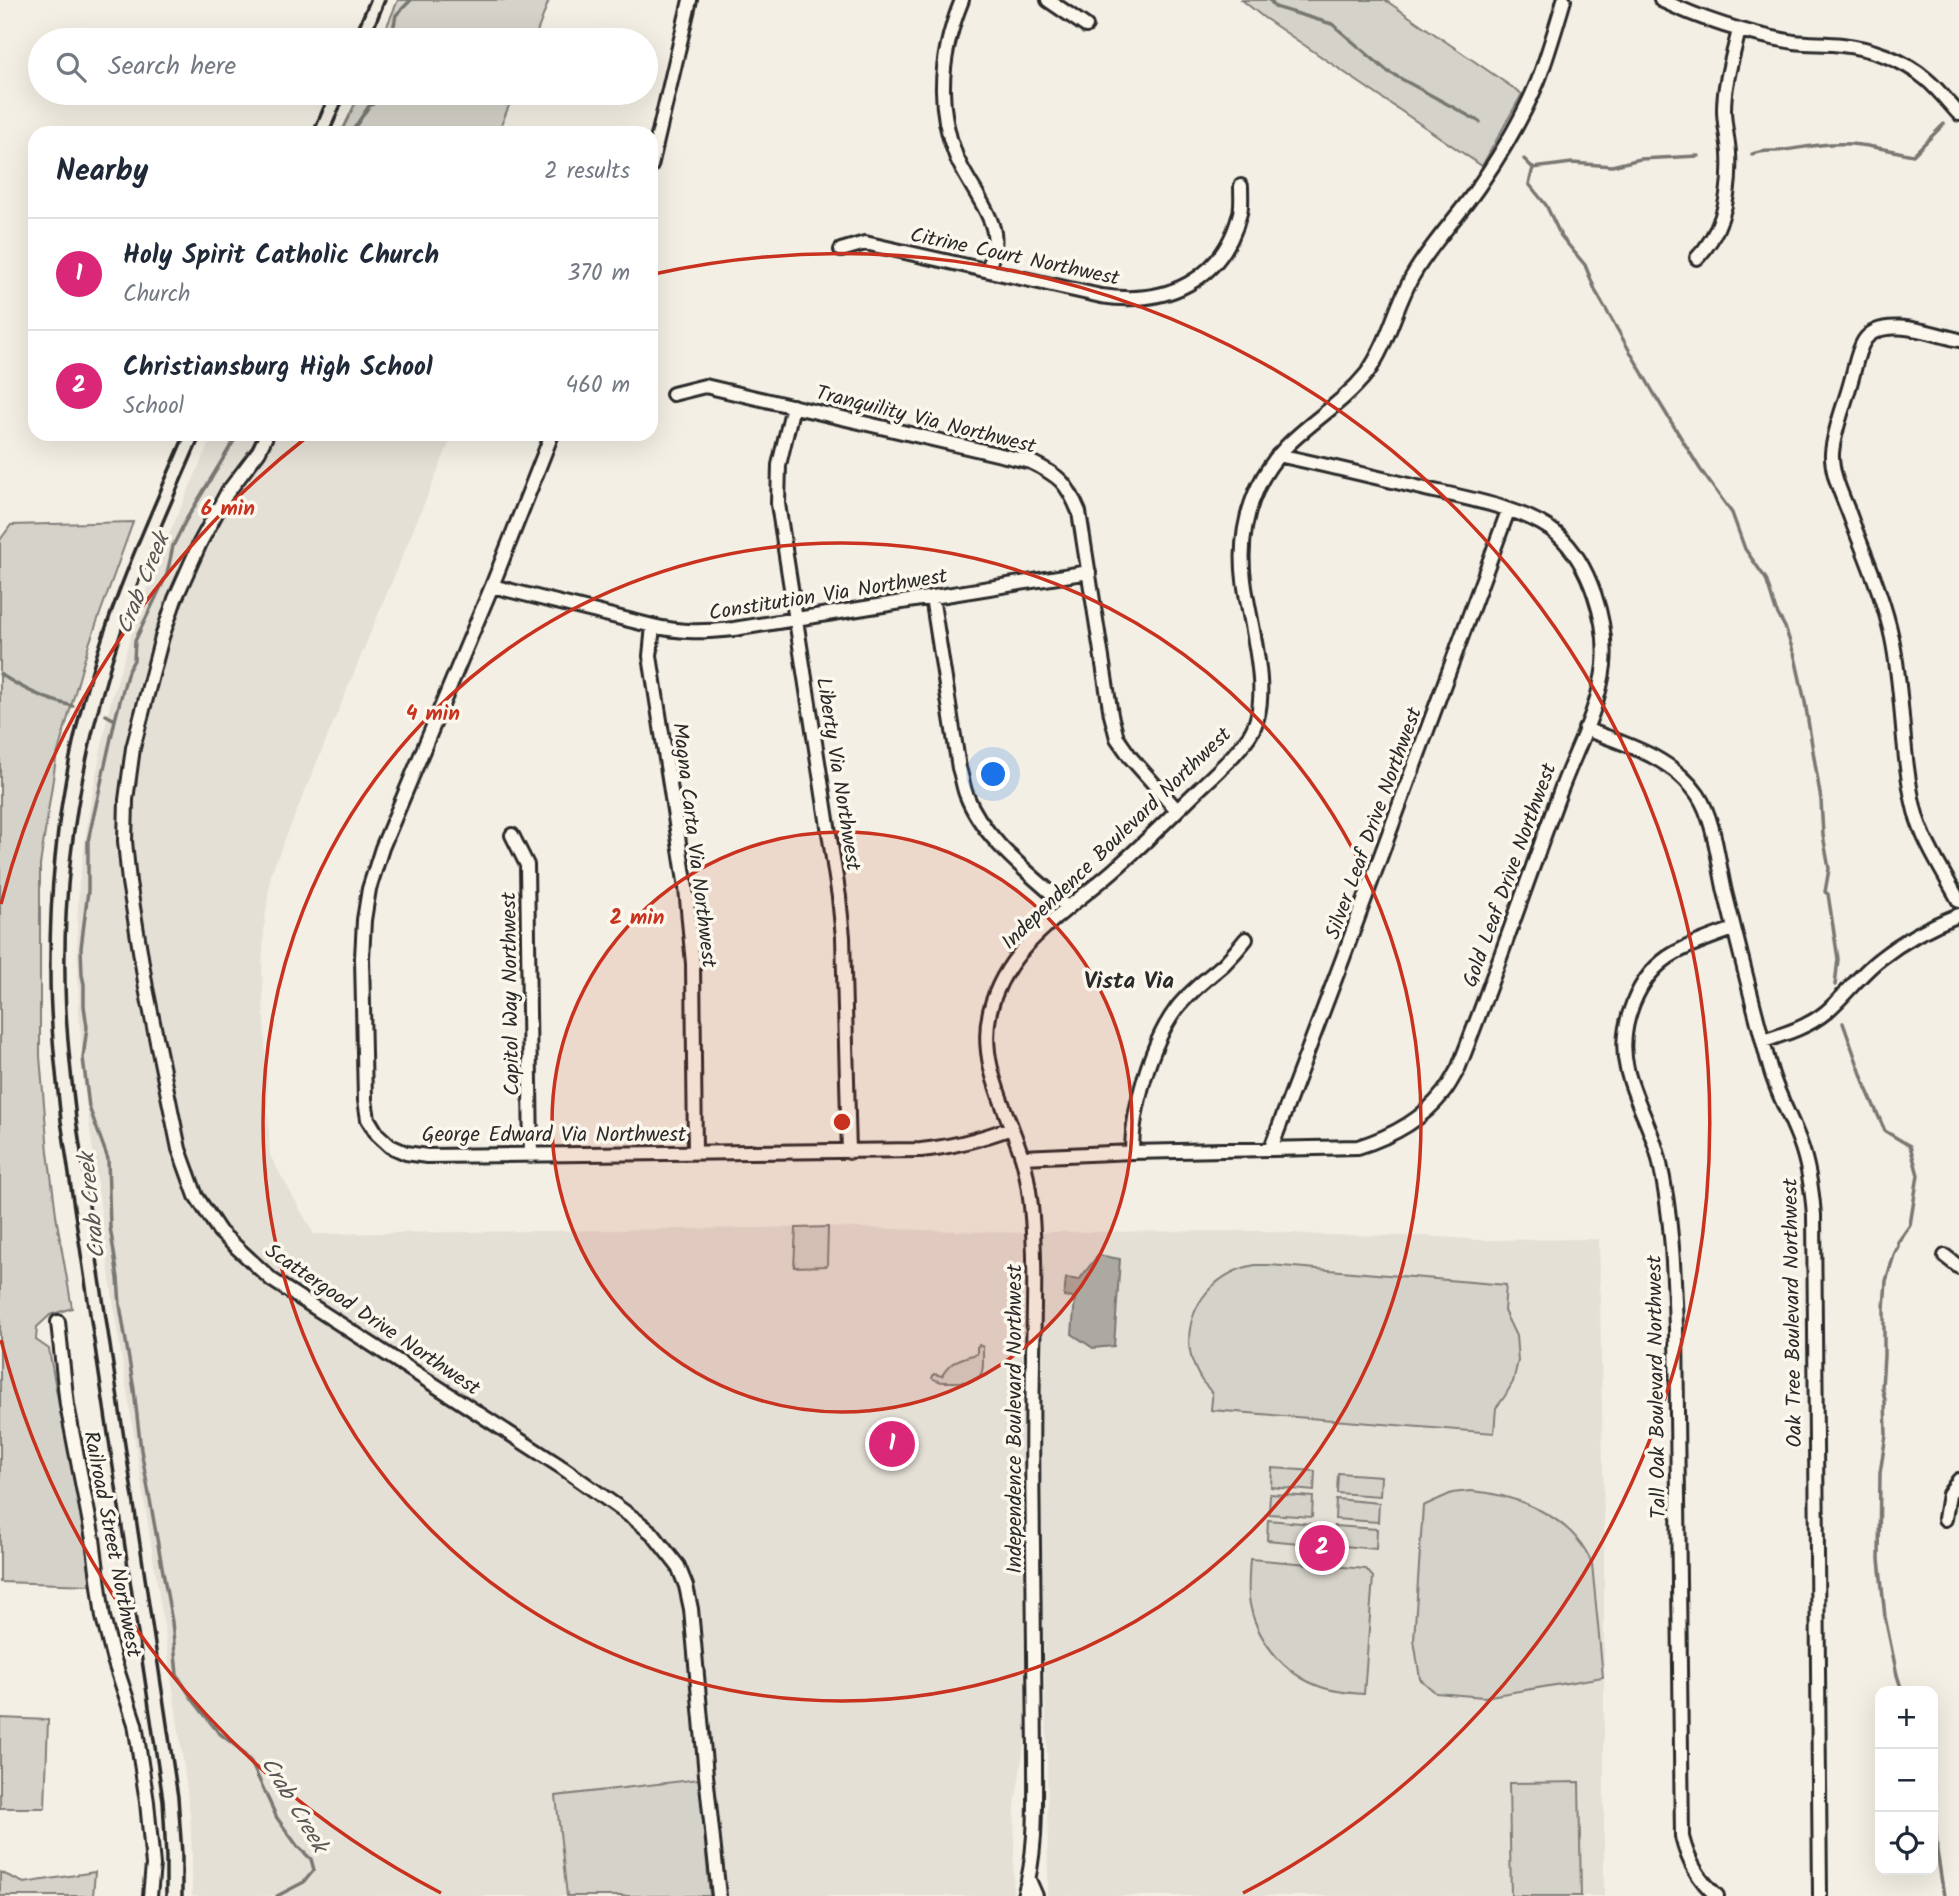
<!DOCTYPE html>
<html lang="en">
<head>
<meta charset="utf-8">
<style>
  :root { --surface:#fff; --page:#f6f6f7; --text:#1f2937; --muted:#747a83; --line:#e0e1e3; --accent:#db2777 }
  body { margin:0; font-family:Kalam,sans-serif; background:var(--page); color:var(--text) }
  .controls { position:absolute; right:21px; bottom:21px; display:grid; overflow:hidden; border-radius:14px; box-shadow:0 7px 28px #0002 }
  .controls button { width:63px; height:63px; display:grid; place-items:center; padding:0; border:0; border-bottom:2px solid var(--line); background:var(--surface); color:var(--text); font:35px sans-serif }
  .you { position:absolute; left:994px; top:775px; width:24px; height:24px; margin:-18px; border:5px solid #fff; border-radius:50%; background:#1a73e8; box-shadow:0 0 0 10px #1a73e833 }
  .badge { display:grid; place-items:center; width:46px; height:46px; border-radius:50%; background:var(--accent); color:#fff; font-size:23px; font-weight:700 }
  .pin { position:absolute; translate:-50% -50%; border:4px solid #fff; box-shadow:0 2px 7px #0006 }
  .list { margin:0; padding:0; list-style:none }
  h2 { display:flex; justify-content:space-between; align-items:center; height:91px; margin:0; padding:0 28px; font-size:30px }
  h2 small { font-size:23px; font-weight:400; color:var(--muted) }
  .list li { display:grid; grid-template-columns:46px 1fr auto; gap:21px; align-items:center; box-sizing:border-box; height:112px; padding:0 28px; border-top:2px solid var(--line) }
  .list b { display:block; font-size:26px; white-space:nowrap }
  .list p { margin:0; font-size:23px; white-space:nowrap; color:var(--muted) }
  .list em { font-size:23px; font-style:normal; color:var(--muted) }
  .icon { flex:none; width:38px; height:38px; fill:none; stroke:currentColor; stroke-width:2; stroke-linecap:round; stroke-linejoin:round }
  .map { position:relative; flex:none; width:1959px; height:1896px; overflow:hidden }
  .search { position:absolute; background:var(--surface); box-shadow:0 7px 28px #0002; left:28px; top:28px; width:630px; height:77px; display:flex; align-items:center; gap:18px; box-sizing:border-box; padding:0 24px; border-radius:38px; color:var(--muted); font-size:26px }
  .panel { position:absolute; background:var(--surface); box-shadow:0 7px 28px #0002; left:28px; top:126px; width:630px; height:315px; border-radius:21px }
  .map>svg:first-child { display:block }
</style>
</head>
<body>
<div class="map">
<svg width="1959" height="1896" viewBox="0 0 1959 1896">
  <rect width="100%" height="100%" fill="#f3efe4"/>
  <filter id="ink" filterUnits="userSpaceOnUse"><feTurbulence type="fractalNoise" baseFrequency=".0143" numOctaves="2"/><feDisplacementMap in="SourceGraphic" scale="14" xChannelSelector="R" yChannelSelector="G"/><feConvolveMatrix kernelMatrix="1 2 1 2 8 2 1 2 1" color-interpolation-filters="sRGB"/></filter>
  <g filter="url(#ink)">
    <!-- built -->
    <path fill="#e4e0d6" d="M213,434h240l-182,439 -7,55 -2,44 8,184 44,78 514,-7 196,6 -1,273 3,227 -11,72 -2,91h-287l-12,-119 -158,19 11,100h-375v-40l-2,-41 -5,-40 -20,-142 -50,-318 -31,-230 -5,-75 -2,-81 2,-45 11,-78 20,-102 26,-85 34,-87z
      M1261,1231l61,4 104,1 55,4 118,-1 5,286v371h-556l-1,-150 -6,-175 1,-339z"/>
    <!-- green -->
    <path fill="#d5d2c9" stroke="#807e7a" stroke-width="2" d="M398,0h151l-15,40h-153z
      M1242,0h143l137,94 -40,72 -219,-149z
      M360,93h154l-16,40h-157z
      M133,522l-45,125 -32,112 -16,106v191l8,96 9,70 15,86 -22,7 -13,12 -1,13 13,9c13,79 33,157 42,236l-91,-3v-1042l11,-15z
      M828,1227l-1,39 -33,1 2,-39z
      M1255,1265h15l236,20 -2,26 12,25 2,25 -5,21 -8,14 -9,12 -2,25 -283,-23c0,-5 2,-12 1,-16 -2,-5 -7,-9 -10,-13 -5,-8 -9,-16 -11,-25 -10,-43 21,-84 64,-91z
      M979,1345l4,2c0,27 3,36 -28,35 -9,0 -16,1 -23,-4l2,-4 8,2c8,-15 19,-18 35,-22v-7z
      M1272,1468l43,3 -1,20 -43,-4z
      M1338,1473l43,3 -1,20 -43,-3z
      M1470,1491c46,3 104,26 122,73l11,113 -119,20 -48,-4 -16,-14 -6,-39 9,-134 29,-13z
      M1270,1494l43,3 -1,20 -43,-3z
      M1336,1499l43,4 -1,19 -43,-3z
      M1268,1520l43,4 -1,20 -43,-4z
      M1334,1526l43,3 -1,20 -43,-4z
      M1250,1559l116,10 7,8 -9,117c-15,-1 -29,-2 -43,-7 -38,-13 -67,-50 -72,-89 -1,-13 0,-26 1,-39z
      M0,1718l48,2 -3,88h-45z
      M699,1779l11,117h-143l-11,-100z
      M1579,1782l2,114h-70l-2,-113z
      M0,1872l24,11 71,-11 -2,24h-93z"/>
    <!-- water -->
    <path fill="#aca9a2" stroke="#787772" stroke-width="2" d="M1098,1255l22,4 -6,87 -21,2 -21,-14 3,-36 -11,-1 2,-19 13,2z"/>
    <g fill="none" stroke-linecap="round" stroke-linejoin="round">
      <!-- stream -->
      <path stroke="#787772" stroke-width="3.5" d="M1270,0l5,7 57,17 55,47 93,51
        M391,40l5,-25 15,-15
        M351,133l18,-27 12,-6 1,-7
        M1752,154c10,-4 22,-2 32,-4 25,-3 50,-9 76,-5 18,2 36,7 53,10l31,-31
        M1524,159l9,9
        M1533,168l-4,16 17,21 15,31 24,29 11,27 60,105 44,72 32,44 13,36 21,30 10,32 9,16 10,30 10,45 16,98 2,35 6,34 -4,23 3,2 10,65 -3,26
        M1533,168l39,-5 40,3 28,-7 59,-3
        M238,434l-52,86 -13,26 -6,28 -32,67 -1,19 -6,11 -13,49 -27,121v50l-7,57 1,27 2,9v22l3,21 -4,31 6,49 19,52 2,68 8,51 2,27 14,85 7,60 31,172 5,53 16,25 25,32 18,14 15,16 26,56 21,29 13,12 3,11 -10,12 -27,14
        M0,674c25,16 44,25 73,32
        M106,715l9,5
        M1843,1023l23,65 19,43 25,15 8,29 -8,50 -12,17v4l-4,9 -8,26 -2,27v48l-2,31 3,13 1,35 -6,38 -1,86 6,58 12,58 5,16
        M1933,1776l4,75 7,45"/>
      <defs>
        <path id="minor" d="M962,0c-21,51 -27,104 -6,156 9,23 35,55 38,77 2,12 -2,25 -6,37
          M1048,0l38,26
          M1661,0c42,20 86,34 133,42 16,2 32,1 48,3 28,3 62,15 84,34 12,10 22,23 33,35
          M651,166l39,-166
          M841,250l24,-7 236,53c65,10 122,-15 139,-83 2,-8 1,-18 1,-27
          M1697,258c27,-28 34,-67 32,-105 -1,-14 -5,-29 -5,-43 0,-27 9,-54 15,-80
          M1959,340c-24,-5 -78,-26 -95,1 -7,11 -9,27 -13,40 -6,23 -17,48 -19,72 -1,20 10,42 17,60 15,41 34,82 43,125 12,57 9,118 23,173 7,29 30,64 44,90
          M673,394l32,-8 326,76c29,14 36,21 48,50l32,203 6,23 14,20 46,52
          M793,406l-14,59 -1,39 61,393 4,40 6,215
          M267,434l-8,17 -32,42 -27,50 -25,56 -13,38 -29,111 -7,52 -1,41 4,41 17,106 33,161 17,47 24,36 52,48 291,188 73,52 16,13 26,33 8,20 5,23 15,166 13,121
          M552,434l-60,152 -110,262 -13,41 -5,31 -2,38 3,142 3,19 9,15 13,12 16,7 21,3 494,-6c31,-3 60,-11 90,-22
          M492,586l161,40c29,7 51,6 81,3l355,-57
          M932,597l27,171c3,9 4,18 7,26 17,46 66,81 101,113
          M653,626l-3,30 36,232 7,76 2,189
          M1585,729c40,15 87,28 113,66 17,26 20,67 27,97 15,59 29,118 45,176 7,26 21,49 30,74 9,24 12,48 14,73l6,681
          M512,835l15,30 4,291
          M1763,1041c22,-7 45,-14 63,-29 19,-16 34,-38 54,-53 24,-19 50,-33 79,-44
          M1271,1148l72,-190 165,-447
          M1132,1152c0,-42 19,-110 45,-144 13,-17 31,-30 47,-44 8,-8 15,-16 22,-25
          M1023,1157l109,-5 226,-5c32,-10 64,-27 85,-54 6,-7 10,-16 15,-24 36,-90 67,-183 101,-274 15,-42 40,-85 45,-130 4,-43 -14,-102 -47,-131 -32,-27 -99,-37 -140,-47 -46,-11 -93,-22 -139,-32
          M1945,1256l14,11
          M58,1322l9,83 26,134 10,78 10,40 22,67 12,78 6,63 -3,31
          M1945,1519l4,-25 10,-14
          M1029,1880l7,16
          M1024,1896c13,-43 11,-92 11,-137 0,-71 -2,-142 -2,-213 -1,-63 -1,-127 0,-191 1,-49 3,-100 -2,-149 -2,-17 -4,-35 -10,-52 -15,-47 -43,-91 -31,-143 16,-66 76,-99 124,-141 29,-25 56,-53 84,-80 18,-17 37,-34 51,-54 26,-37 0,-112 -5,-156 -4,-32 0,-63 14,-93 26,-55 74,-70 109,-114 21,-29 28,-65 45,-96 19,-34 48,-62 69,-94 22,-32 42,-66 57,-102 10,-26 18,-54 26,-81
          M1717,1896c-19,-17 -29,-35 -35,-59l-6,-509c-2,-57 -4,-113 -17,-169 -7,-31 -25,-59 -32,-90 -10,-41 10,-95 48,-116 18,-10 39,-17 59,-24"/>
      </defs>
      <!-- minor casing -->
      <use href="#minor" stroke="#2b2b2b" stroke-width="18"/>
      <!-- minor -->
      <use href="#minor" stroke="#fbf7ec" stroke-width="12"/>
      <!-- rail -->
      <path stroke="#2b2b2b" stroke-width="3.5" d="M353,40l17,-40
        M369,40l16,-40
        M313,133l17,-40
        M329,133l17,-40
        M166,1896v-39l-3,-57 -102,-679c-5,-49 -11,-98 -11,-147 -1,-106 13,-213 45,-314 24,-77 58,-152 90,-226
        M182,1896v-42l-4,-57 -102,-678c-5,-48 -11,-95 -11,-143 -2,-120 20,-237 58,-350 21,-65 51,-129 78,-192"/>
    </g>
  </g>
  <!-- distance rings -->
  <circle cx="842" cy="1122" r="290" fill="#c8321e" fill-opacity=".12"/>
  <g fill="none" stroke="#c8321e" stroke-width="3.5">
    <circle cx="842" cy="1122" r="290"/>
    <circle cx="842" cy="1122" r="579"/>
    <path d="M441 1893A869 869 0 0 1 1 1340M1 904A869 869 0 0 1 307 437M654 274A869 869 0 0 1 1243 1893"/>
  </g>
  <g text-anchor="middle" stroke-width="7" stroke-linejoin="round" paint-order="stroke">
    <!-- street labels -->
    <g font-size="21" fill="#2b2b2b" stroke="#fbf7ec">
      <text transform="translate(1015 256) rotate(12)" y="7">Citrine Court Northwest</text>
      <text transform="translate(926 419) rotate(14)" y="7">Tranquility Via Northwest</text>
      <text transform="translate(828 594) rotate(-9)" y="7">Constitution Via Northwest</text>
      <text transform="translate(839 774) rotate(81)" y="7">Liberty Via Northwest</text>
      <text transform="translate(1373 823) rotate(-70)" y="7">Silver Leaf Drive Northwest</text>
      <text transform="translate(1116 838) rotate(-44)" y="7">Independence Boulevard Northwest</text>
      <text transform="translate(695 845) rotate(83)" y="7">Magna Carta Via Northwest</text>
      <text transform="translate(1509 875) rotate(-70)" y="7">Gold Leaf Drive Northwest</text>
      <text transform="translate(510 994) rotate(-91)" y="7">Capitol Way Northwest</text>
      <text x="554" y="1141">George Edward Via Northwest</text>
      <text transform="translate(1792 1313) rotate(-91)" y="7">Oak Tree Boulevard Northwest</text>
      <text transform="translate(373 1319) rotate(34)" y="7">Scattergood Drive Northwest</text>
      <text transform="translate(1656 1387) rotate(-91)" y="7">Tall Oak Boulevard Northwest</text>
      <text transform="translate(1014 1419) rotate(-90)" y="7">Independence Boulevard Northwest</text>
      <text transform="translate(113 1544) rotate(79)" y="7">Railroad Street Northwest</text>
    </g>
    <!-- water labels -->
    <g font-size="23" font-style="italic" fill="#585755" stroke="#fbf7ec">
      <text transform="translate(142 583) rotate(-68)" y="8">Crab Creek</text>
      <text transform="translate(91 1206) rotate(-96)" y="8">Crab Creek</text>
      <text transform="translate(295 1804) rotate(59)" y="8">Crab Creek</text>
    </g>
    <!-- neighbourhood labels -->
    <g font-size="23" font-weight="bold" fill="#2b2b2b" stroke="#fbf7ec">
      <text x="1129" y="988">Vista Via</text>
    </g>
  </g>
  <circle cx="842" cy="1122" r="10" fill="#c8321e" stroke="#fbf7ec" stroke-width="3.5"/>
  <g font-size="21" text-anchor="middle" font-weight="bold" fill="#c8321e" stroke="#fbf7ec" stroke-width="7" stroke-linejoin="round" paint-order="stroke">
    <text x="228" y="515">6 min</text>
    <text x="433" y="720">4 min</text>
    <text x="637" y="924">2 min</text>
  </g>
</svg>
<div class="controls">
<button>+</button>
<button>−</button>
<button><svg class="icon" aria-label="locate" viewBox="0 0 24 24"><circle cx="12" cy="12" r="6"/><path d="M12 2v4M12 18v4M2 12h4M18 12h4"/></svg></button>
</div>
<div class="you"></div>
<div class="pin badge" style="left:892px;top:1444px">1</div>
<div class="pin badge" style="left:1322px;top:1548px">2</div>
<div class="search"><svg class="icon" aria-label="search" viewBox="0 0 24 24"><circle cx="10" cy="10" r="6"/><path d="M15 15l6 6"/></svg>Search here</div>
<section class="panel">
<h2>Nearby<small>2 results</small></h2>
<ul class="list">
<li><span class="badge">1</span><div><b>Holy Spirit Catholic Church</b><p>Church</p></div><em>370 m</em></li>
<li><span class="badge">2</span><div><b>Christiansburg High School</b><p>School</p></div><em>460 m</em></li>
</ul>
</section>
</div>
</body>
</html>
